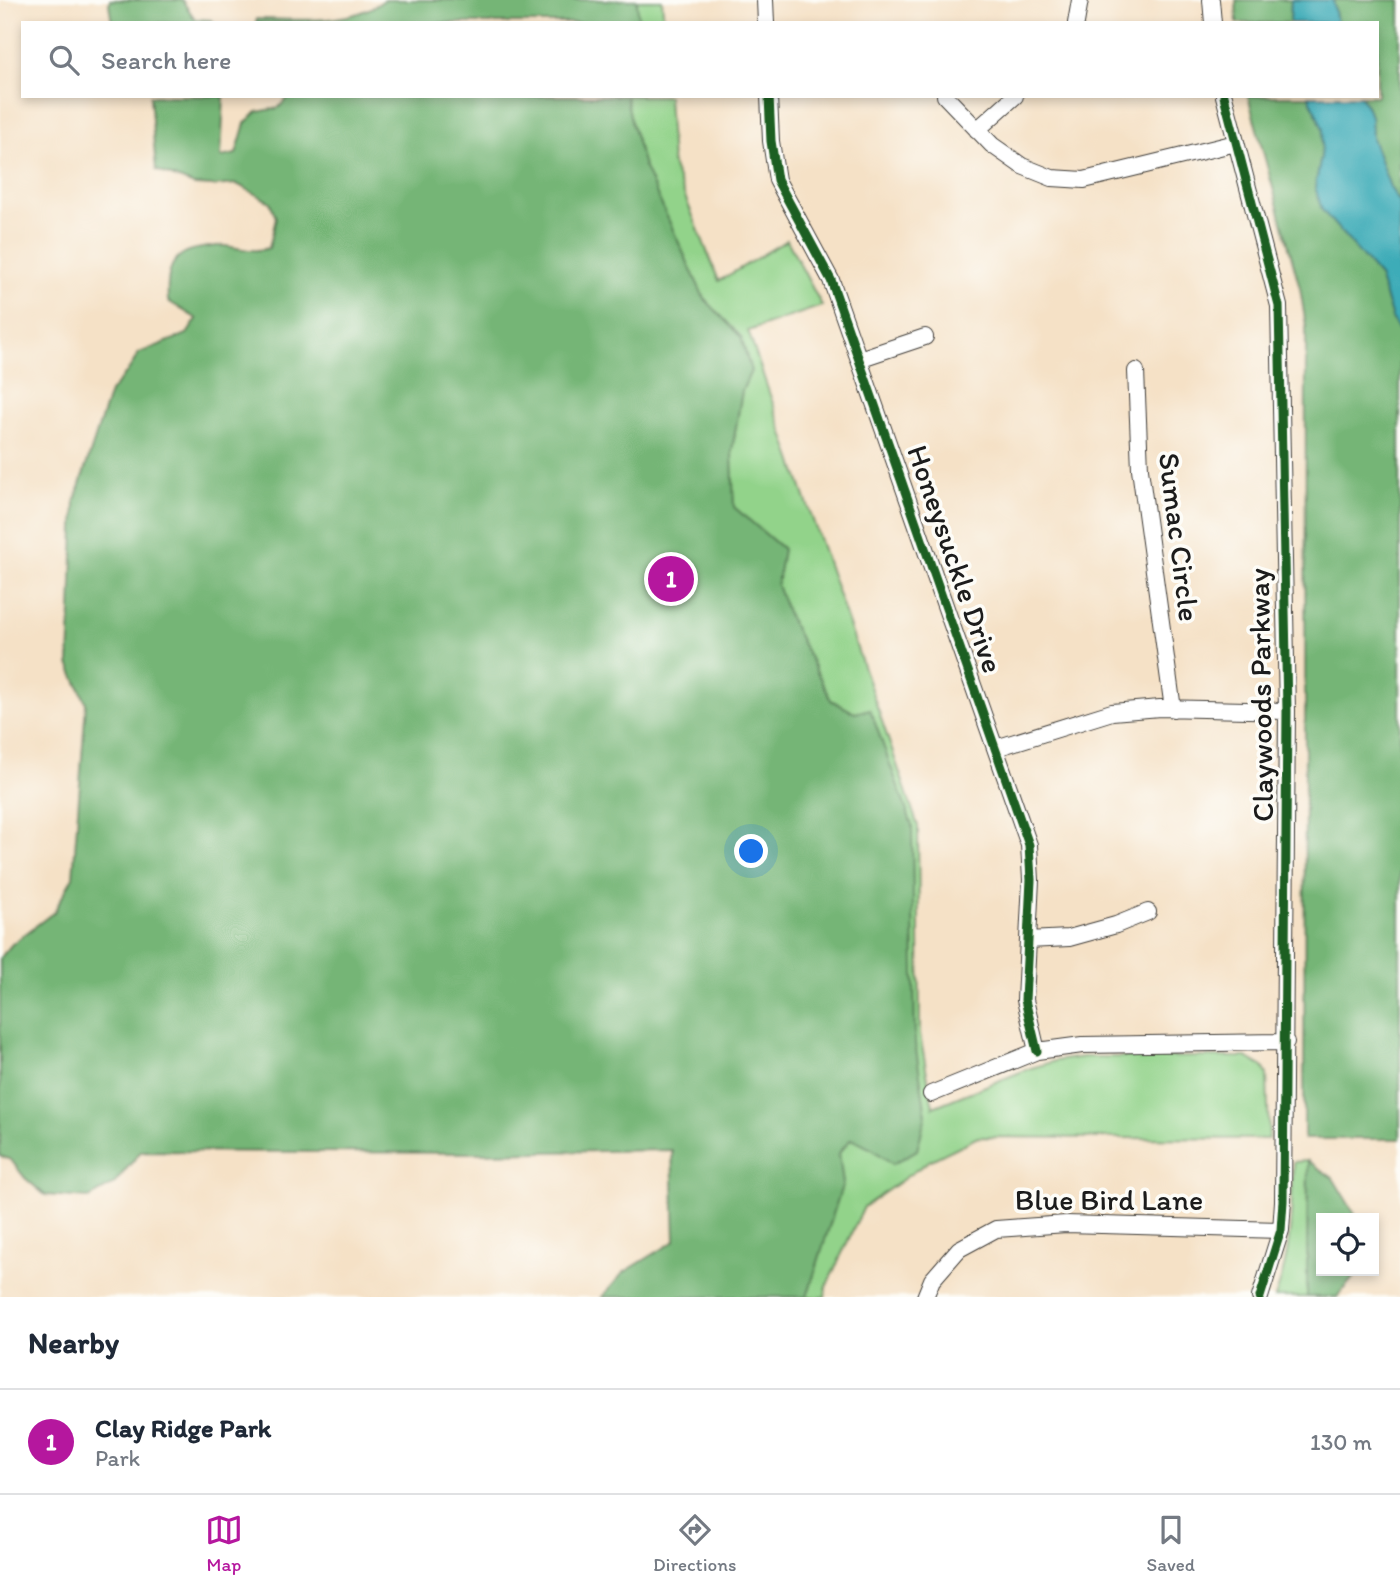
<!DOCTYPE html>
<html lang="en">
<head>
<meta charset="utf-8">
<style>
  :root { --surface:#fff; --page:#f2f2f3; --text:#1f2937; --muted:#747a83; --line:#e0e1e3; --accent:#b5179e }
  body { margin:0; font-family:Itim,sans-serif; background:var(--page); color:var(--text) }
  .controls { position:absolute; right:21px; bottom:21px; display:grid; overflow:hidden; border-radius:0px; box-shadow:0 4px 10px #0003 }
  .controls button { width:63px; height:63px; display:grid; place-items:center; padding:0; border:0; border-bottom:2px solid var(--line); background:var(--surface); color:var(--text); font:35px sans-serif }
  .you { position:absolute; left:752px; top:852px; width:24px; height:24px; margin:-18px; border:5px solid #fff; border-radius:50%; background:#1a73e8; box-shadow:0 0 0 10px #1a73e833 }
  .badge { display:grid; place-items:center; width:46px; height:46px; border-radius:50%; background:var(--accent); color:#fff; font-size:23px; font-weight:700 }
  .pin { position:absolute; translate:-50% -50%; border:4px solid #fff; box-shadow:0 2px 7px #0006 }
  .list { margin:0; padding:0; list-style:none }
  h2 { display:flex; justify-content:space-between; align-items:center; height:91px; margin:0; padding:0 28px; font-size:30px }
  h2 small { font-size:23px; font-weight:400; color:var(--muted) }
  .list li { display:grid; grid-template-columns:46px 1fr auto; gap:21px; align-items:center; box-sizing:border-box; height:105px; padding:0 28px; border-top:2px solid var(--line) }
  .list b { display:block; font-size:26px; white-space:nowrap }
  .list p { margin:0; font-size:23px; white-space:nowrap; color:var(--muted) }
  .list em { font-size:23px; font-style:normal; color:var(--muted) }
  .icon { flex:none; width:38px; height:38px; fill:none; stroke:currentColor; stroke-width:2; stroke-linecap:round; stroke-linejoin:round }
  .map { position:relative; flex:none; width:1400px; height:1297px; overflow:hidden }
  .search { position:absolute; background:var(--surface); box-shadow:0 4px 10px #0003; left:21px; right:21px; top:21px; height:77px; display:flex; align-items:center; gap:18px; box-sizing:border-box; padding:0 24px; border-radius:0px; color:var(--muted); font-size:26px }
  .sheet { height:196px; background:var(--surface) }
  nav { display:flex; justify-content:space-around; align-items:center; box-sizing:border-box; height:98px; border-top:2px solid var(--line); background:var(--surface); font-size:19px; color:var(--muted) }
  nav a { display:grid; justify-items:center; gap:4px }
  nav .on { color:var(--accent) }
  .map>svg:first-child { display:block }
</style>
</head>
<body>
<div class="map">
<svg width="1400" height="1297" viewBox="0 0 1400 1297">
  <rect width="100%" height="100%" fill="#fdfcf7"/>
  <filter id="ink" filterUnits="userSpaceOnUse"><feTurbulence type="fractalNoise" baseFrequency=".0143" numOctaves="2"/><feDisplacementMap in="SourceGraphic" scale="14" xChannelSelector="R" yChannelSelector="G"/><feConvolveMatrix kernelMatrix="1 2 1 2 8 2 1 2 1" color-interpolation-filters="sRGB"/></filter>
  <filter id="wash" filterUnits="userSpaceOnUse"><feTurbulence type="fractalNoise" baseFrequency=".00686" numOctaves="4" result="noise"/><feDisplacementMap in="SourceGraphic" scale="28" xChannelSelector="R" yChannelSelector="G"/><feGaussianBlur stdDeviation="1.57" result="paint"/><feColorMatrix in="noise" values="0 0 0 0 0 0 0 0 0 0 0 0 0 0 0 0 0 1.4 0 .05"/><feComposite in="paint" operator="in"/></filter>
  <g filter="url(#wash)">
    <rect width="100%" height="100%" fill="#f5e1c6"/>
    <!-- green -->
    <path fill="#92d38a" stroke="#577853" stroke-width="2" d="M520,0h142l2,23h-144z
      M519,96h149l4,68 47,117 68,-41 35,66 -74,25 170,495 2,209 13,72 95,-38 27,-8 28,-4h163l17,10 4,7 2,65 -291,-2 -49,24 -65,46 -38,80 -1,10h-148l-5,-176z
      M1308,1161l-1,136h-32c17,-43 17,-90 18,-135z"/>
    <!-- forest -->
    <path fill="#75b576" stroke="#486849" stroke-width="2" d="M110,0h72l13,19 17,1 2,3h-102l-3,-19z
      M384,0h253l2,23h-383v-4c42,0 94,7 128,-19z
      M1236,0h55l-1,23h-53z
      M1333,0h67v203l-10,-16 -18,-49 -1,-22 -10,-20h16v-73h-40z
      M150,96h74l-3,61 15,-3 9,-31 12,-11 21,-4 12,-12h336l5,25 13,45 60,132 37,39 10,34 -9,20 -10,60 2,56 49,42 -6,36 12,32 42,83 24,13 15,-4 42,116 3,218 11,72 -9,35 -24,14 -21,-15 -21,-10 -12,14 4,30 -36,114h-205l21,-24 52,-32 -3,-91 -201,3 -330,-2 -27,33 -25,14 -44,-3 -20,-17 -14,-18 -11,-4v-198l12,-14 42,-32 19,-35 13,-174 -17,-39 6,-164 35,-108 18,-21 11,-18 48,-19 10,-15 -29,-18c-2,-29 2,-49 34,-53 8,-1 16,-3 23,-2 16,2 27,7 44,2l7,-30 -6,-16 -33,-18 -24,2 -19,-1 -38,-15z
      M1248,96h61l14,33 -1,80 57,67 14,45 7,9v809h-96l2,-813 -6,-38z
      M1308,1161l25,17 24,40h-36v53h38l-22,26h-30z"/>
    <!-- water -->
    <path fill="#3cacb8" stroke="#2c646a" stroke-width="2" d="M1291,0h42l4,23h-47z
      M1309,96h52l10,20 1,22 18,49 10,16v127l-7,-9 -14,-45 -57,-66 -7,-23 6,-30 2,-28z"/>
  </g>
  <g filter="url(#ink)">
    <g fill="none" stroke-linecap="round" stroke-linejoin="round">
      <defs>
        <path id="minor" d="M765,0l1,23
          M1211,0l2,23
          M1076,23l4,-23
          M769,96l2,45 6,39 54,100 198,565 2,35 -6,120 12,51
          M945,96l47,49 30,21 30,12 32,2 152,-37
          M1224,96l55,210 8,405 -4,490 -2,29 -21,67
          M977,130l38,-34
          M859,359l66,-22
          M1136,371l4,98 33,240
          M996,748l116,-36 48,-4 127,3
          M1028,940l41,-2 47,-13 32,-13
          M931,1094l106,-43 45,-6 204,-3
          M925,1297l7,-17 27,-31 37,-20 70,-5 215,6"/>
      </defs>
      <!-- minor casing -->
      <use href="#minor" stroke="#3d3a36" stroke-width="18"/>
      <!-- minor -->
      <use href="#minor" stroke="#fff" stroke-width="16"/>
      <defs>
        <path id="cycleway" d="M769,96l2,45 6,39 54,100 198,565 2,35 -6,120 12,51
          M1224,96l55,210 8,405 -4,490 -2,29 -21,67"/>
      </defs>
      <!-- cycleway casing -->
      <use href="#cycleway" stroke="#fdfcf7" stroke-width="13"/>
      <!-- cycleway -->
      <use href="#cycleway" stroke="#1b5e20" stroke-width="9"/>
    </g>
  </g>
  <g text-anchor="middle" stroke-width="7" stroke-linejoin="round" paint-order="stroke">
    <!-- street labels -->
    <g font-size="30" fill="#1c1c1c" stroke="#fdfcf7">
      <text transform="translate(1179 537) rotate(83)" y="10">Sumac Circle</text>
      <text transform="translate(955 559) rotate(71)" y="10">Honeysuckle Drive</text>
      <text transform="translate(1261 695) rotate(-91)" y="10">Claywoods Parkway</text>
      <text x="1109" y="1210">Blue Bird Lane</text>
    </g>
  </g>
</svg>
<div class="controls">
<button><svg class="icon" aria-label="locate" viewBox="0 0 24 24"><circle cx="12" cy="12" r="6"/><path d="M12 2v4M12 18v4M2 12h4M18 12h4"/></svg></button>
</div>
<div class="you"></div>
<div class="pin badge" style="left:671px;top:579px">1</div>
<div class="search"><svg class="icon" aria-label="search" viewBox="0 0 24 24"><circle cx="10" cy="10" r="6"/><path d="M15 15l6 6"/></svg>Search here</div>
</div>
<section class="sheet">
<h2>Nearby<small></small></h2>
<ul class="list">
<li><span class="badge">1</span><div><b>Clay Ridge Park</b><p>Park</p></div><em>130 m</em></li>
</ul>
</section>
<nav>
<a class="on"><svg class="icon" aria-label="map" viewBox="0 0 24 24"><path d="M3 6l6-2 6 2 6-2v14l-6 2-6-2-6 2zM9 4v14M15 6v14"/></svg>Map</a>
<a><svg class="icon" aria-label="directions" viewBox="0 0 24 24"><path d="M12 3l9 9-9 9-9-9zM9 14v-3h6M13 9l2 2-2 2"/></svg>Directions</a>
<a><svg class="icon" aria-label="saved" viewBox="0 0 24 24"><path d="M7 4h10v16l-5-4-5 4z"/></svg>Saved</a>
</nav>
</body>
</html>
